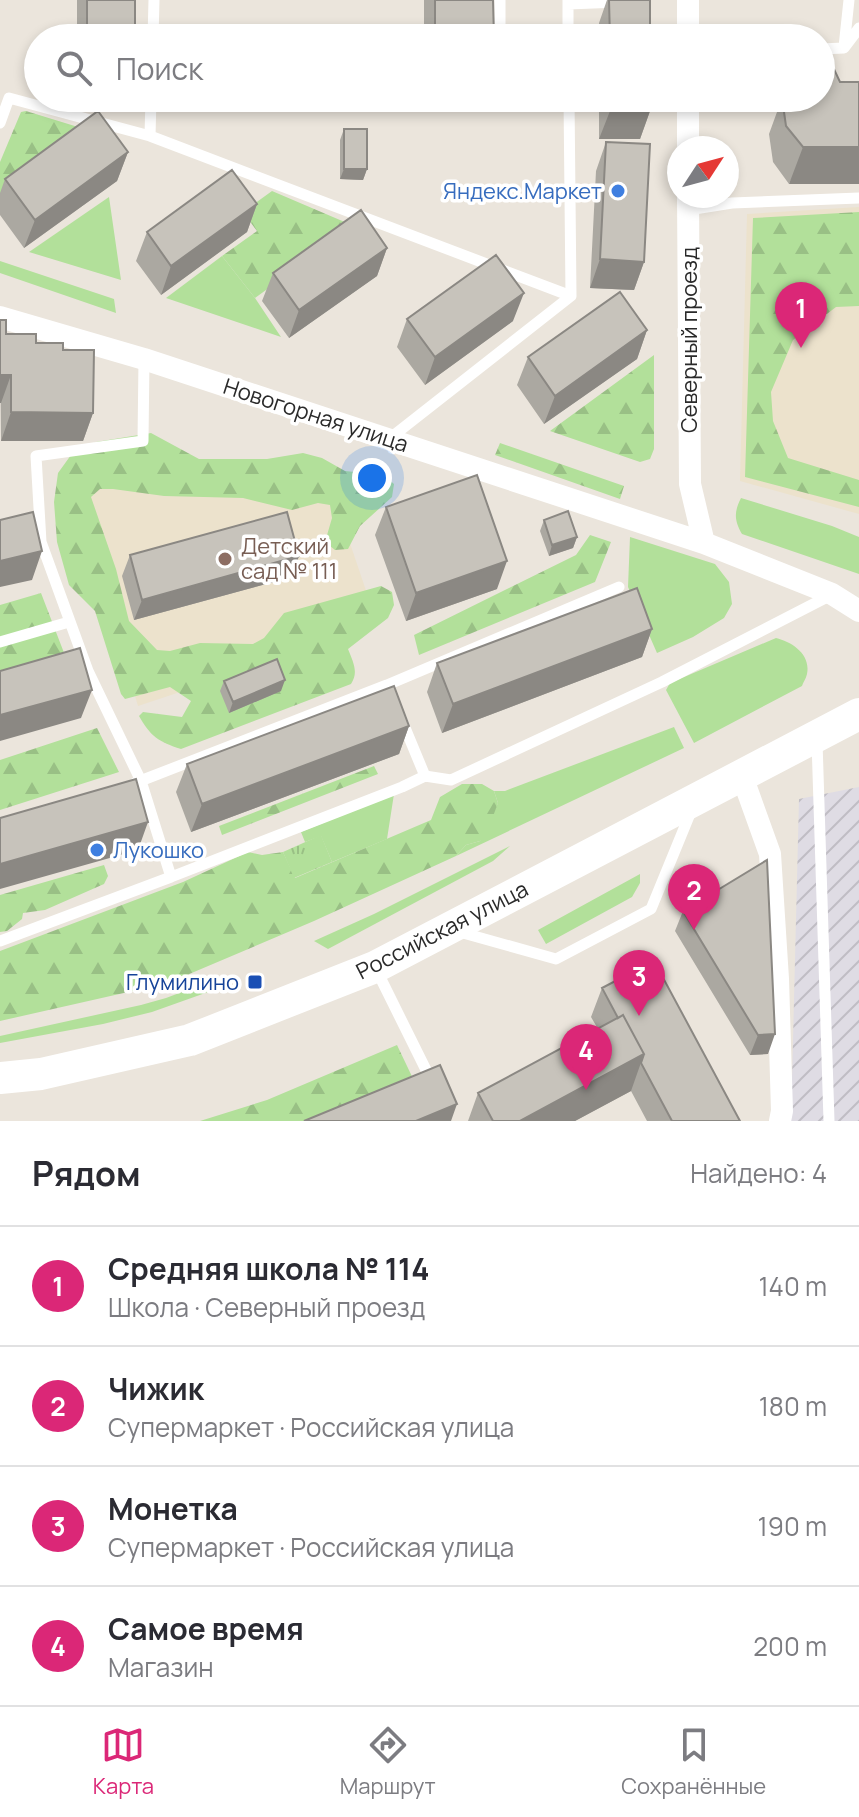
<!DOCTYPE html>
<html lang="ru">
<head>
<meta charset="utf-8">
<style>
  :root { --surface:#fff; --page:#f2f2f3; --text:#2b2b33; --muted:#7c7c81; --line:#e1e1e2; --accent:#db2777 }
  body { margin:0; font-family:Manrope,sans-serif; background:var(--page); color:var(--text) }
  .compass { position:absolute; left:667px; top:136px; width:72px; height:72px; border-radius:50%; background:var(--surface); box-shadow:0 4px 12px #0003; rotate:54deg }
  .you { position:absolute; left:372px; top:478px; width:28px; height:28px; margin:-20px; border:6px solid #fff; border-radius:50%; background:#1a73e8; box-shadow:0 0 0 12px #1a73e833 }
  .badge { display:grid; place-items:center; width:52px; height:52px; border-radius:50%; background:var(--accent); color:#fff; font-size:26px; font-weight:700 }
  .pin { position:absolute; translate:-50% -66px; filter:drop-shadow(0 2px 4px #0008) }
  .pin::after { content:''; position:absolute; top:42px; width:28px; height:24px; background:inherit; clip-path:polygon(0 0,100% 0,50% 100%) }
  .list { margin:0; padding:0; list-style:none }
  h2 { display:flex; justify-content:space-between; align-items:center; height:104px; margin:0; padding:0 32px; font-size:34px }
  h2 small { font-size:26px; font-weight:400; color:var(--muted) }
  .list li { display:grid; grid-template-columns:52px 1fr auto; gap:24px; align-items:center; box-sizing:border-box; height:120px; padding:0 32px; border-top:2px solid var(--line) }
  .list b { display:block; font-size:30px; white-space:nowrap }
  .list p { margin:0; font-size:26px; white-space:nowrap; color:var(--muted) }
  .list em { font-size:26px; font-style:normal; color:var(--muted) }
  .icon { flex:none; width:44px; height:44px; fill:none; stroke:currentColor; stroke-width:2; stroke-linecap:round; stroke-linejoin:round }
  .map { position:relative; flex:none; width:859px; height:1121px; overflow:hidden }
  .search { position:absolute; background:var(--surface); box-shadow:0 4px 12px #0003; left:24px; right:24px; top:24px; height:88px; display:flex; align-items:center; gap:20px; box-sizing:border-box; padding:0 28px; border-radius:44px; color:var(--muted); font-size:30px }
  .sheet { height:584px; background:var(--surface) }
  nav { display:flex; justify-content:space-around; align-items:center; box-sizing:border-box; height:112px; border-top:2px solid var(--line); background:var(--surface); font-size:22px; color:var(--muted) }
  nav a { display:grid; justify-items:center; gap:4px }
  nav .on { color:var(--accent) }
  .map>svg:first-child { display:block }
</style>
</head>
<body>
<div class="map">
<svg width="859" height="1121" viewBox="0 0 859 1121">
  <defs>
    <pattern id="industrial-furrows" width="10" height="10" patternUnits="userSpaceOnUse" patternTransform="scale(2)"><rect width="10" height="10" fill="#dfdce4"/><path d="M-1 1l2-2M0 10L10 0M9 11l2-2" fill="none" stroke="#c0bdc4"/></pattern>
    <pattern id="forest-firs" width="22" height="20" patternUnits="userSpaceOnUse" patternTransform="scale(2)"><rect width="22" height="20" fill="#b2e09a"/><path d="M5 1l3.5 6h-7zM16 11l3.5 6h-7z" fill="#99c085"/></pattern>
    <pattern id="park-tufts" width="24" height="20" patternUnits="userSpaceOnUse" patternTransform="scale(2)"><rect width="24" height="20" fill="#b2e09a"/><path d="M3 7l-1-3M5 7V3M7 7l1-3M15 17l-1-3M17 17v-4M19 17l1-3" fill="none" stroke="#99c085"/></pattern>
  </defs>
  <rect width="100%" height="100%" fill="#ebe5dc"/>
  <!-- industrial -->
  <path fill="url(#industrial-furrows)" d="M859,787v334h-68l8,-322z"/>
  <!-- education -->
  <path fill="#ece2cc" d="M859,207v307l-119,-33 7,-267z
    M67,466l266,27 45,133 -240,80z"/>
  <!-- grass -->
  <path fill="#b2e09a" d="M109,197l12,83 -92,-28z
    M222,256l33,42 26,39 -115,-39z
    M0,261l114,38 2,14 -116,-40z
    M741,498l91,28 27,11v37l-117,-40c-8,-14 -8,-22 -1,-36z
    M630,537l85,27 14,18 3,22 -8,14 -31,19 -36,16 -29,-66z
    M776,638c16,4 35,16 31,36 -1,5 -4,8 -5,12l-108,57 -28,-53 4,-7z
    M674,727l10,21 -228,108 10,-11 14,-4 18,-38 -4,-12h11z
    M394,794l-7,45 -55,23 -11,-26 -16,6 -4,-10z
    M510,846l-17,15 -165,88 -14,-8 60,-27z
    M640,874v9l-8,14 -86,47 -8,-14z
    M222,977l3,9 -73,26 -49,12 -103,19v-7l141,-31 25,-7z"/>
  <!-- forest -->
  <path fill="url(#forest-firs)" d="M26,111l65,20 -91,67v-36l21,-50z
    M272,191l82,35 -99,72 -33,-42 35,-25 -14,-19z
    M859,212v94l-23,1 -43,33 -22,52 2,29 15,37 71,22v27l-114,-30 8,-259z
    M654,355v94l-4,10 -10,3 -90,-31z
    M151,433l48,26h68l36,-6 19,5 23,13 39,4 10,9 -2,13 -32,29 -12,23 -13,1 -10,-8 7,-24 -2,-13 -12,-2 -26,7 -49,-12 -79,-2 -51,-7h-13l-9,8 25,72 13,52 28,29 13,1 30,-8 53,1 11,-6 20,-25 97,-27 11,6 2,13 -6,13 -40,31c5,13 11,23 3,35l-170,65c-22,-7 -31,-13 -42,-33l4,-4 39,5 9,-16 -21,-14 -45,12 -4,-5 -26,-83 -26,-26 -12,-43 -3,-40 4,-29 13,-18 25,-13z
    M500,443l124,43 -4,13 -125,-44z
    M590,535l21,7 -16,40 -176,73 -5,-20 162,-80z
    M41,593l25,65 -66,18v-71z
    M97,728l22,44 -119,38v-50z
    M374,766l4,8 -156,61 -3,-9z
    M462,784h20l12,7 4,12 -12,32 -6,6 -14,4 -10,11 -142,65 -146,62 -168,38v-70l183,-69 65,-30 14,3 21,-3 12,26 136,-58 9,-23z
    M104,865l4,11 -4,8 -59,26 -22,3 -1,6 -15,12 -7,1v-37z
    M397,1045l20,42 -78,34h-139l67,-21z"/>
  <!-- park -->
  <path fill="url(#park-tufts)" d="M321,835l11,27 -38,16 -11,-26z"/>
  <g fill="none" stroke-linecap="round" stroke-linejoin="round">
    <!-- lane -->
    <path stroke="#fff" stroke-width="11" d="M500,0v38
      M568,0v38
      M568,4l51,-2
      M153,38l1,-38
      M844,47l5,-47
      M821,49l23,-1 15,-20
      M501,98v6
      M569,98l2,198
      M0,123l9,-25 141,38 421,160
      M150,136l1,-38
      M688,210l44,-7 127,-5
      M389,439l182,-143
      M0,642l69,-20
      M401,718l24,58 26,4 211,-98 169,-87
      M817,741l12,380
      M135,783l252,-98 232,-98
      M171,877l231,-90 23,-11
      M456,931l100,28 95,-50 41,-100
      M0,941l171,-64 -30,-96 -53,-110 -47,-129 -5,-86 107,-15 1,-82
      M377,971l56,113"/>
    <!-- street -->
    <path stroke="#fff" stroke-width="22" d="M688,0v38
      M688,148v-50
      M688,196l2,288 14,59
      M0,317l144,42 560,184 128,51 27,17
      M742,776l28,78 8,125 4,132 -2,10"/>
    <!-- secondary -->
    <path stroke="#fff" stroke-width="32" d="M0,1078l41,-4 149,-34 185,-73 484,-253"/>
  </g>
  <!-- wall -->
  <path fill="#aba8a1" d="M77,0h58v38h-58z
    M424,0h69l1,38h-70z
    M607,0h43v38h-51v-15z
    M840,82l-51,102 -16,-22 -4,-28 12,-33 -1,-3h41z
    M599,98h51v13l-10,28h-41z
    M344,129l23,40 -4,11 -23,-1v-39z
    M606,142l38,120 -10,28 -44,-2 6,-117z
    M128,152l-11,29 -93,67 -24,-33v-22l5,-14z
    M257,204l-10,28 -86,63 -25,-34 11,-29z
    M387,248l-10,28 -88,62 -27,-37 11,-28z
    M407,319l106,2 -88,64 -28,-38z
    M0,320l6,14 30,9 27,7 30,63 -10,28h-82z
    M647,330l-10,29 -93,65 -27,-39 11,-28z
    M386,507l111,82 -91,32 -31,-86z
    M544,520l33,17 -4,11 -24,8 -9,-25z
    M130,555l162,22 -158,43 -12,-44z
    M652,629l-10,28 -200,76 -15,-41 10,-29z
    M224,681l57,10 -52,22 -9,-22z
    M409,726l-10,28 -208,78 -15,-40 11,-28z
    M767,860l1,194 -18,1 -75,-124 8,-20z
    M602,988l138,133h-93l-16,-30 -56,30h-107l10,-28 120,-64 -7,-12z"/>
  <!-- shaded-wall -->
  <path fill="#8b8883" d="M425,98h59l-1,1h-58z
    M610,111h40l-10,28h-41z
    M803,147h56v37h-70z
    M128,152l-11,29 -93,67 11,-28z
    M344,169h23l-4,11 -23,-1z
    M257,204l-10,28 -86,63 10,-29z
    M387,248l-10,28 -88,62 10,-28z
    M600,259l44,3 -10,28 -44,-2z
    M524,293l-11,28 -88,64 10,-28z
    M647,330l-10,29 -93,65 11,-28z
    M0,375h11l-10,28h-1z
    M11,412l82,1 -10,28h-82z
    M577,537l-4,11 -24,8 3,-11z
    M42,551l-10,29 -32,7v-26z
    M299,556l-7,21 -158,43 8,-20z
    M507,561l-10,28 -91,32 10,-28z
    M652,629l-10,28 -200,76 11,-29z
    M285,680l-4,11 -52,22 4,-11z
    M92,690l-11,28 -81,23v-26z
    M409,726l-10,28 -208,78 11,-28z
    M148,822l-10,28 -138,39v-25z
    M775,1034l-7,20 -18,1 8,-20z
    M644,1054l-13,37 -56,30h-55z
    M457,1104l-6,17h-35z"/>
  <!-- building -->
  <path fill="#c7c3bb" stroke="#8b8883" stroke-width="2" d="M87,0h48v38h-48z
    M435,0h58l1,38h-59z
    M609,0h41v38h-40z
    M202,28l161,1v9h-161z
    M821,48h3l16,34h19v65h-56l-17,-21 -4,-28h39z
    M610,98h40v13h-40z
    M98,111l30,41 -93,68 -30,-41z
    M344,129h23v40h-23z
    M606,142l44,2 -6,118 -44,-3z
    M232,170l25,34 -86,62 -24,-34z
    M361,210l26,38 -88,62 -26,-37z
    M496,255l28,38 -89,64 -28,-38z
    M620,292l27,38 -92,66 -27,-39z
    M0,320h6v14h30v9h27v7h31l-1,63 -82,-1v-37h-11z
    M477,475l30,86 -91,32 -30,-86z
    M568,511l9,26 -25,8 -8,-25z
    M33,512l9,39 -42,10v-41z
    M287,512l12,44 -157,44 -12,-45z
    M637,588l15,41 -199,75 -16,-41z
    M80,648l12,42 -92,25v-44z
    M277,659l8,21 -52,22 -9,-21z
    M394,686l15,40 -207,78 -15,-40z
    M136,779l12,43 -148,42v-46z
    M767,860l8,174 -17,1 -75,-124z
    M640,968l21,6 79,147h-68l-31,-58 3,-9 -21,-39 -5,3 -16,-30z
    M623,1015l21,39 -124,67h-27l-15,-28z
    M440,1065l17,39 -41,17h-112z"/>
  <!-- markers -->
  <g fill="#3f7fe0" stroke="#fff" stroke-width="3">
    <circle cx="618" cy="191" r="8"/>
    <circle cx="97" cy="850" r="8"/>
  </g>
  <circle fill="#8d6e63" stroke="#fff" stroke-width="3" cx="225" cy="559" r="8"/>
  <rect fill="#1a4fb4" stroke="#fff" stroke-width="3" x="247" y="974" width="16" height="16" rx="4"/>
  <g text-anchor="middle" stroke-width="7" stroke-linejoin="round" paint-order="stroke">
    <!-- shop labels -->
    <g font-size="22" fill="#366cbe" stroke="#fff" text-anchor="end">
      <text x="602" y="199">Яндекс.Маркет</text>
      <text x="113" y="858" text-anchor="start">Лукошко</text>
    </g>
    <!-- street labels -->
    <g font-size="22" fill="#2a2a2a" stroke="#fff">
      <text transform="translate(689 340) rotate(-90)" y="8">Северный проезд</text>
      <text transform="translate(316 415) rotate(18)" y="8">Новогорная улица</text>
      <text transform="translate(442 930) rotate(-27)" y="8">Российская улица</text>
    </g>
    <!-- education labels -->
    <g font-size="22" fill="#785e54" stroke="#fff" text-anchor="start">
      <text x="241" y="554">Детский<tspan x="241" dy="25">сад № 111</tspan></text>
    </g>
    <!-- transit labels -->
    <g font-size="22" fill="#164399" stroke="#fff" text-anchor="end">
      <text x="239" y="990">Глумилино</text>
    </g>
  </g>
</svg>
<svg class="compass" viewBox="-18 -18 36 36"><path d="M0-13l5 13h-10z" fill="#e53935"/><path d="M0 13l5-13h-10z" fill="#7c7c81"/></svg>
<div class="you"></div>
<div class="pin badge" style="left:801px;top:348px">1</div>
<div class="pin badge" style="left:694px;top:930px">2</div>
<div class="pin badge" style="left:639px;top:1016px">3</div>
<div class="pin badge" style="left:586px;top:1090px">4</div>
<div class="search"><svg class="icon" aria-label="search" viewBox="0 0 24 24"><circle cx="10" cy="10" r="6"/><path d="M15 15l6 6"/></svg>Поиск</div>
</div>
<section class="sheet">
<h2>Рядом<small>Найдено: 4</small></h2>
<ul class="list">
<li><span class="badge">1</span><div><b>Средняя школа № 114</b><p>Школа · Северный проезд</p></div><em>140 m</em></li>
<li><span class="badge">2</span><div><b>Чижик</b><p>Супермаркет · Российская улица</p></div><em>180 m</em></li>
<li><span class="badge">3</span><div><b>Монетка</b><p>Супермаркет · Российская улица</p></div><em>190 m</em></li>
<li><span class="badge">4</span><div><b>Самое время</b><p>Магазин</p></div><em>200 m</em></li>
</ul>
</section>
<nav>
<a class="on"><svg class="icon" aria-label="map" viewBox="0 0 24 24"><path d="M3 6l6-2 6 2 6-2v14l-6 2-6-2-6 2zM9 4v14M15 6v14"/></svg>Карта</a>
<a><svg class="icon" aria-label="directions" viewBox="0 0 24 24"><path d="M12 3l9 9-9 9-9-9zM9 14v-3h6M13 9l2 2-2 2"/></svg>Маршрут</a>
<a><svg class="icon" aria-label="saved" viewBox="0 0 24 24"><path d="M7 4h10v16l-5-4-5 4z"/></svg>Сохранённые</a>
</nav>
</body>
</html>
